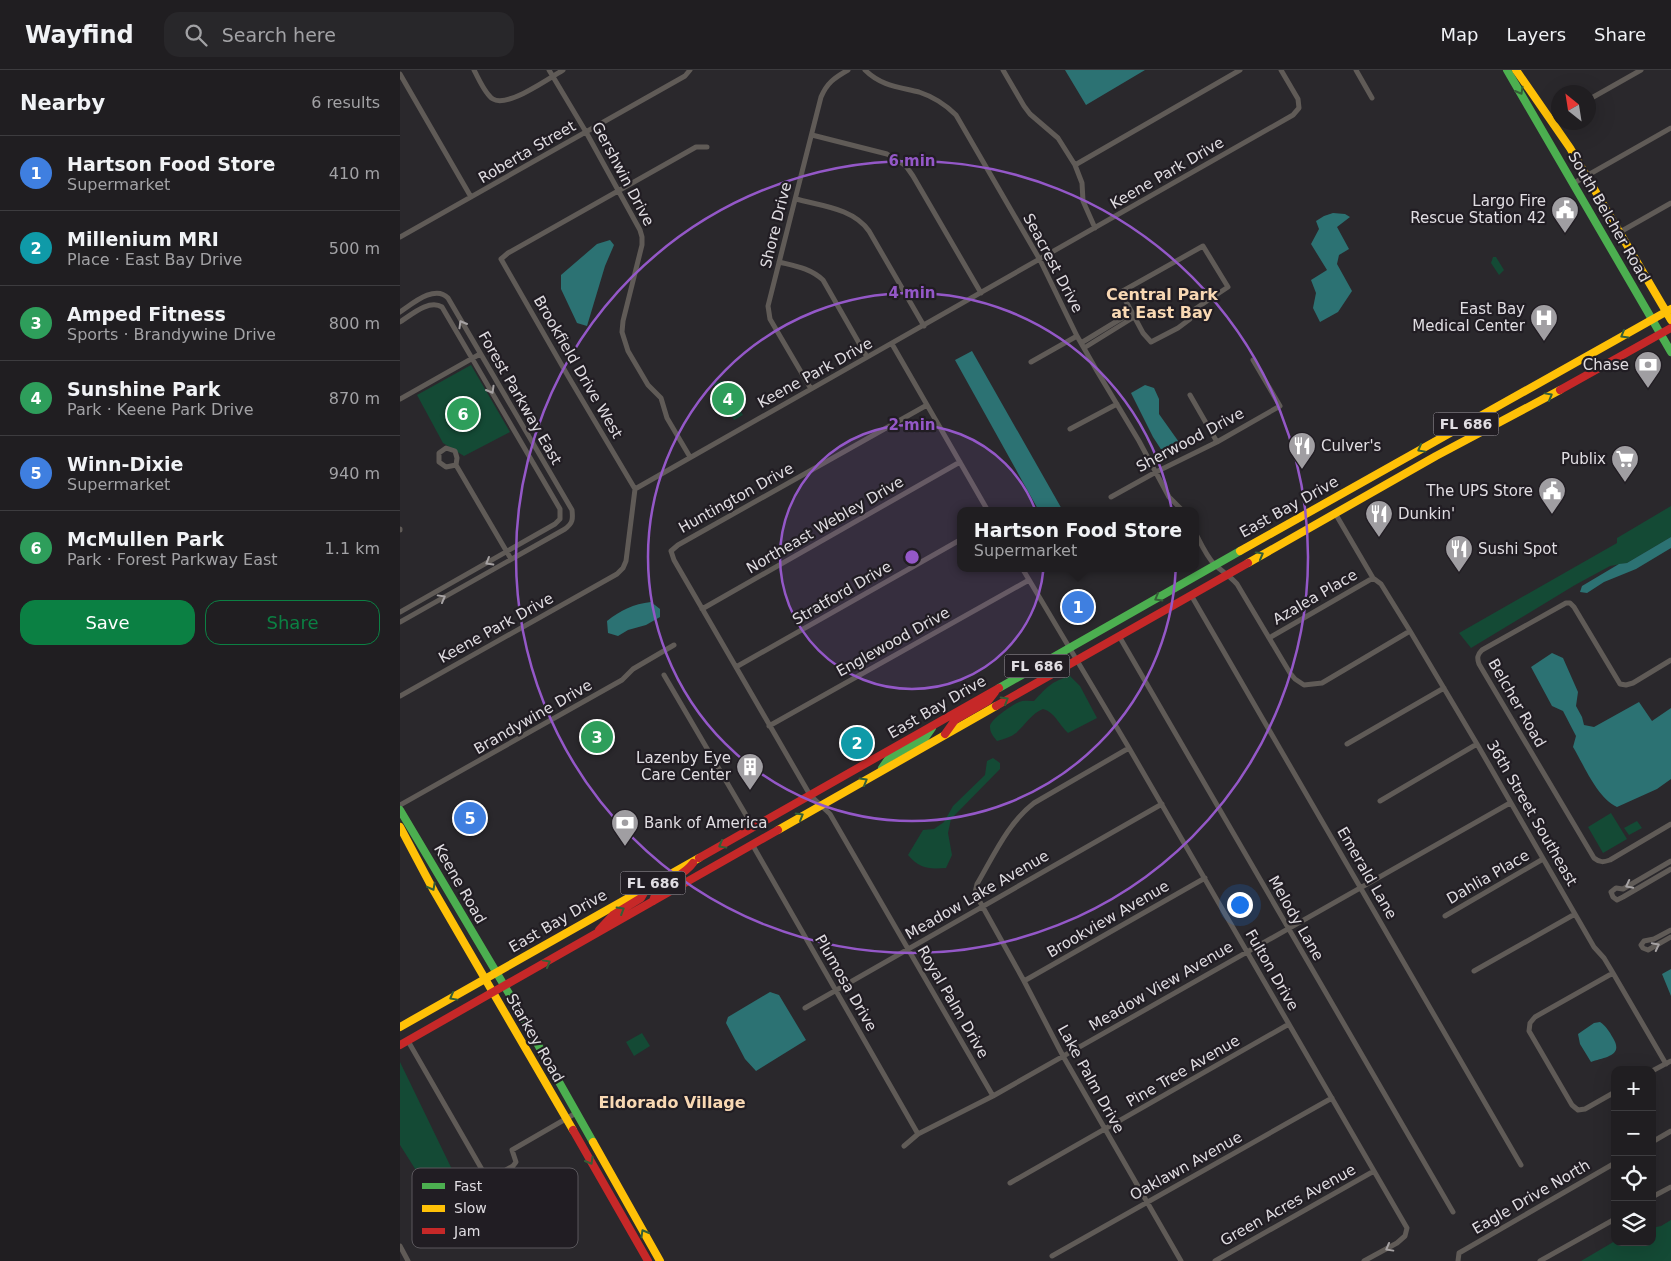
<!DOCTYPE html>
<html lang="en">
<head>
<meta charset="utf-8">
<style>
  :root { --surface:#201e21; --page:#28272a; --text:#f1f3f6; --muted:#a2a2a5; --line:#3d3c3f; --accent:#0b8043 }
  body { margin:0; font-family:"DejaVu Sans",sans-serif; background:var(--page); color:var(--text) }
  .controls { position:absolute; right:15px; bottom:15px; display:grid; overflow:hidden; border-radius:10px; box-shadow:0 5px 20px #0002 }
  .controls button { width:45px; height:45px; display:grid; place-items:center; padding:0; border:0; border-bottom:1px solid var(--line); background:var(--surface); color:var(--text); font:25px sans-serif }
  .compass { position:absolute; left:1151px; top:15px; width:45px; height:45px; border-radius:50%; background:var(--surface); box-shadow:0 5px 20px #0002; rotate:330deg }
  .you { position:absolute; left:839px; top:834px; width:18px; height:18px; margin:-12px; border:4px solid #fff; border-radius:50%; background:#1a73e8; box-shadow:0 0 0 8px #1a73e833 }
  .badge { display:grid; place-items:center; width:32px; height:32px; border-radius:50%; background:var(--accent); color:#fff; font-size:16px; font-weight:700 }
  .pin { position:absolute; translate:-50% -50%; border:2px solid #fff; box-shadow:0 1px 5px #0006 }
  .popup { position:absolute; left:557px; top:437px; width:242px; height:65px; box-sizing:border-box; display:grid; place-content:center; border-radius:10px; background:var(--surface); filter:drop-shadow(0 1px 4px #0005); font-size:16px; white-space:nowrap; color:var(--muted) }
  .popup b { font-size:19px; color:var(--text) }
  .popup::after { content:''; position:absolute; left:50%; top:100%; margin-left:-10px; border:10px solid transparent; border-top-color:var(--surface) }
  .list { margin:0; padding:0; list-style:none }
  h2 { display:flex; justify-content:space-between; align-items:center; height:65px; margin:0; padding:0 20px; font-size:21px }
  h2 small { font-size:16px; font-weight:400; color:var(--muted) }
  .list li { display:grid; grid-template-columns:32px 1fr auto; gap:15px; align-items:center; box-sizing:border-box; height:75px; padding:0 20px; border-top:1px solid var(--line) }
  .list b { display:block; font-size:19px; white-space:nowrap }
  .list p { margin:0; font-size:16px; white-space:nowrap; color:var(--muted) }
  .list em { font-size:16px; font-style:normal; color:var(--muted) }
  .actions { display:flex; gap:10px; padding:15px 20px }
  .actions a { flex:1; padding:11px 0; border:1px solid var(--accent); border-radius:15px; text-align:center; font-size:18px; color:var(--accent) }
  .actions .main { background:var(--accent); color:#fff }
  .icon { flex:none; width:28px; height:28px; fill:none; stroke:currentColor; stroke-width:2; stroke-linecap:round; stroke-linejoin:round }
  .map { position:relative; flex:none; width:1271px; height:1191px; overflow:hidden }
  header { display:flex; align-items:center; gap:30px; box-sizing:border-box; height:70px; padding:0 25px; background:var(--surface); border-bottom:1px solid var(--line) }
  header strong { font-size:24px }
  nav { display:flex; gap:28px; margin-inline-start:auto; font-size:18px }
  .search { width:350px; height:45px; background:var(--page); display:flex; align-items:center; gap:12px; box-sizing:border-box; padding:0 18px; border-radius:15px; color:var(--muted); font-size:19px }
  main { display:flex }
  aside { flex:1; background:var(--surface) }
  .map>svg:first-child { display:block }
</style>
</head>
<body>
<header>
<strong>Wayfind</strong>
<div class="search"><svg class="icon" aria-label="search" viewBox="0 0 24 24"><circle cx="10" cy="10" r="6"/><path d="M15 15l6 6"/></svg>Search here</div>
<nav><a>Map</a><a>Layers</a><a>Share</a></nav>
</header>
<main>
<aside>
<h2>Nearby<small>6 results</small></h2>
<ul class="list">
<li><span class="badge" style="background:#3f7fe0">1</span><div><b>Hartson Food Store</b><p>Supermarket</p></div><em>410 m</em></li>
<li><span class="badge" style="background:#0f9aa8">2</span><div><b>Millenium MRI</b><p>Place · East Bay Drive</p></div><em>500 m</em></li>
<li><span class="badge" style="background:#2e9e5b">3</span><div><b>Amped Fitness</b><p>Sports · Brandywine Drive</p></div><em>800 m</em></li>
<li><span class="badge" style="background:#2e9e5b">4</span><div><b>Sunshine Park</b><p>Park · Keene Park Drive</p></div><em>870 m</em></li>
<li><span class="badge" style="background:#3f7fe0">5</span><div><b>Winn-Dixie</b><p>Supermarket</p></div><em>940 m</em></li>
<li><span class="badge" style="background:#2e9e5b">6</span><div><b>McMullen Park</b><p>Park · Forest Parkway East</p></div><em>1.1 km</em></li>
</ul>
<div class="actions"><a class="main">Save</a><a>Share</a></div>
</aside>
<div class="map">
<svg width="1271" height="1191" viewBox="0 0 1271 1191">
  <rect width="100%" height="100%" fill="#2a282c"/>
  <!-- green -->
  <path fill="#144a35" d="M1093,187h3l8,13 -5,5 -8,-12z
    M71,295l39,67 -46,24 -21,-13 -26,-48z
    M323,311l20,34 -9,5 -21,-37z
    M1271,436v31l-44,26 -17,3 -35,19 -104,63 -12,-15 158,-90v-5z
    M670,606l10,10 17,32 -29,15c-9,-8 -13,-21 -25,-24 -12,5 -17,15 -27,24 -5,4 -12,6 -19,8 -3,-4 -7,-8 -7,-14 -1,-7 22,-22 29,-25 4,-2 11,-1 15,-1 14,-15 17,-19 36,-25z
    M593,688l7,5v6l-49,50 -3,14 4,22 -6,13c-18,1 -26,1 -38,-13l15,-25 11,-1 10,-7 9,-16 32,-31 2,-14z
    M1211,743l16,26 -24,14 -15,-26z
    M1237,751l5,7 -13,7 -5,-7z
    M242,963l8,13 -16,10 -8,-14z
    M0,992l62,128 -26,12 -36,-57z
    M1271,1150v41h-90l34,-20 37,1v-14l9,-2z"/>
  <!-- water -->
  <path fill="#2c7273" d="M665,0h80l-59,35z
    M933,143l12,1 5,3 -13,10 12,22 -10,6 -2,9 15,27 -14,21 -18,10 -7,-14 3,-15 -5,-13 16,-10 -16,-26 8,-15 -3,-8 8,-5z
    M210,170l4,5 -9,21 -18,60 -10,-3 -16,-34v-14l36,-31z
    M572,281l91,160h-24l-84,-151z
    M745,315l9,3 5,11v15l22,31 -17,9 -11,-17 -22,-44z
    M1271,467v11l-35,21 -32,13 -17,11 -7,-1 2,-6 37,-22 8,-1z
    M251,532l9,7v8l-14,8 -18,5 -10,6 -10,-3 -1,-12c14,-11 26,-17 44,-19z
    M1152,583l11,5 15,34 -2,14 6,11 2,8 10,2 45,-25 13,19 19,-13v71l-14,10 -40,18c-20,-9 -33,-42 -44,-60l3,-11 -13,-25 -11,-5 -21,-39z
    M1271,899v27l-9,-22z
    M370,922l9,3 27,45 -50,31 -11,-12 -19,-36 2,-6z
    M1200,952c6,4 9,9 13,16 11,18 -8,19 -22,24l-11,-18 -2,-10 16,-11z"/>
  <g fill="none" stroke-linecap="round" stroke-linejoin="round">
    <!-- street -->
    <path stroke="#605b57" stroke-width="5" d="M74,0c5,9 11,24 19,29 14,9 57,-21 70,-29
      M149,0l37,62 54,98 2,7v8l-19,76 -1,11 6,19 20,34 13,13 6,20 23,39
      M465,0c16,16 34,17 54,22 15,5 26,12 37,23l84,145 37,76 20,35 42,70 30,56 14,14
      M603,0l21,36 6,8 28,24 17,27 7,18 1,18 12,27
      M956,0l16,28
      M0,4l71,123
      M1188,30l53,-30
      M1152,50l6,-4
      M412,65l75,19 19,12 7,10 68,117
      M675,95l165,-95
      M1174,113l97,-55
      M396,129c25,7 57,9 73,32l55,95
      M1220,162l51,-29
      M0,167l285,-161 5,-6
      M803,176l25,41 -33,22 -5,10 -12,9 -27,14 -8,-9 -22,-41z
      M379,192c16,4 31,6 44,18l44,77
      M0,242c12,-8 35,-28 48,-14l124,212c1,9 1,13 -7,19l-165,93
      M0,252c11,-7 29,-23 42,-15l118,202v10l-5,5 -155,88
      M681,273l51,-31
      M492,274l96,167
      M684,278l50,-31
      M631,292l46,-26
      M411,319l-41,-70 -2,-13 53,-209c6,-14 13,-19 27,-27
      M790,325l27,47
      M0,329l80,-45
      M527,335l-249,140 -7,6 3,9 136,235 20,19 163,282
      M670,359l47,-25
      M46,378l9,3 2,7 -1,7 -10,2 -7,-5v-9z
      M56,395l55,94
      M235,419l-67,-113 -67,-117 7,-6 188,-106h11
      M711,427l45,-25 61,-30 63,-36 -27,-46
      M935,443l38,65 8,6 29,47 67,113 117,203 10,11 9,15 53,91
      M0,459v1
      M796,464c5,10 11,23 19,31 8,7 15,11 22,19l53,89 5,6 9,6 18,-2 88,-52
      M622,498l107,180 278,480 -2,8 -8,7 -33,18
      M791,525l330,570
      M302,539l258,-147
      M719,566l334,576
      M869,568l104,-60
      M1271,590l-38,23 -7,2 -6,-1 -46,-77 -4,-4h-4l-84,47c-5,5 -5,8 -3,14l115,194c6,5 10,4 16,2l61,-36
      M336,597l224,-127
      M264,605l89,152
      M0,626l217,-122 6,-6 3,-7 9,-72 658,-374 6,-7 -1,-9 -17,-29
      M369,656l260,-146
      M947,674l97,-56
      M729,678l-95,55c-26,20 -40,52 -57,81l-2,9 49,88 39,75 118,205
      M980,731l97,-57
      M0,735l222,-125 11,-11 41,-24
      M352,774l166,290
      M1271,791l-48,28 -7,-1 -5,4 2,5 4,3 6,-3 48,-28
      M1045,846l98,-57
      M1271,860l-17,9 -10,2 -3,4 2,3 5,2 23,-13
      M1074,901l101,-57
      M1213,903l-78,44 -5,6 -1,8 43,74 6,5 7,-1 30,-17
      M624,911l181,-103
      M405,938l357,-204
      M8,971l80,139 25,-14 3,-4 -4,-12 64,-37
      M1252,1001l19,-10
      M1252,1072l19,-11
      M504,1076l14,-12 75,-38 517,-293
      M610,1113l279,-159
      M1252,1127l19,-10
      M0,1176l8,15
      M652,1186l280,-158
      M815,1191l159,-90
      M1058,1191l1,-8 156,-90
      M1140,1191l75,-42"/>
    <!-- fast -->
    <path stroke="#4caf50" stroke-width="8" d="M1107,0l164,282
      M599,618l241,-137
      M482,698l7,-10 36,-20 7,-10
      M0,740l111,187 82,145"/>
    <!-- slow -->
    <path stroke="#ffc107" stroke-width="8" d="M1116,0l54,78 101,172
      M840,481l431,-242
      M848,493l188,-107 124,-66
      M0,757l34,64 139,239
      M378,760l218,-124
      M0,957l299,-169
      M193,1072l67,119"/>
    <!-- jam -->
    <path stroke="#c62828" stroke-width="8" d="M1160,320l111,-62
      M596,636l252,-143
      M545,664l10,-14 33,-19 7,-9
      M299,788l300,-170
      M253,831c5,-20 29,-22 40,-38
      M199,860l14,-15 28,-17 7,-12
      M0,975l378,-215
      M173,1060l75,131"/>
  </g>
  <!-- one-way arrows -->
  <defs><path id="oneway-chevron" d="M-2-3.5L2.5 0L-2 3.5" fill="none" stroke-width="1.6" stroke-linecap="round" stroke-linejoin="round" transform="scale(1.25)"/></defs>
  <g stroke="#345f37">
    <use href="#oneway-chevron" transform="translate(1120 21) rotate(60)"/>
    <use href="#oneway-chevron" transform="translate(1224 265) rotate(150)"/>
    <use href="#oneway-chevron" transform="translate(1149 326) rotate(-29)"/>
    <use href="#oneway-chevron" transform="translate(1021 379) rotate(151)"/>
    <use href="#oneway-chevron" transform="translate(860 485) rotate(-29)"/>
    <use href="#oneway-chevron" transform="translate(758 528) rotate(150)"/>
    <use href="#oneway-chevron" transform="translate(605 630) rotate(-30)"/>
    <use href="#oneway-chevron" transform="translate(464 711) rotate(-30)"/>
    <use href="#oneway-chevron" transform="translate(400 746) rotate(-30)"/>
    <use href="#oneway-chevron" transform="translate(322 775) rotate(151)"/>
    <use href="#oneway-chevron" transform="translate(32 817) rotate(62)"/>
    <use href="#oneway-chevron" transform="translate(221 840) rotate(-31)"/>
    <use href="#oneway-chevron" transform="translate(147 893) rotate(-29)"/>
    <use href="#oneway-chevron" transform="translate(53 927) rotate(151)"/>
    <use href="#oneway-chevron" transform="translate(190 1091) rotate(60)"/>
    <use href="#oneway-chevron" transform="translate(244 1163) rotate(-120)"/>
  </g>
  <g stroke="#a6a2a3">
    <use href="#oneway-chevron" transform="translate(62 254) rotate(-120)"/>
    <use href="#oneway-chevron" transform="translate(91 320) rotate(60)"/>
    <use href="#oneway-chevron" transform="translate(89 492) rotate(150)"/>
    <use href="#oneway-chevron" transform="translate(42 528) rotate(-29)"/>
    <use href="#oneway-chevron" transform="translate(1229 815) rotate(153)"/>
    <use href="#oneway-chevron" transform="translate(1256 876) rotate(-27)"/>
    <use href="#oneway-chevron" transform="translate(989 1178) rotate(151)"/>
  </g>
  <!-- distance rings -->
  <circle cx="512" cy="487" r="132" fill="#9458c8" fill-opacity=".12"/>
  <g fill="none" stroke="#9458c8" stroke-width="2.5">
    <circle cx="512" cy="487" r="132"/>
    <circle cx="512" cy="487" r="264"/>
    <circle cx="512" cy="487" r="396"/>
  </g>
  <!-- icons -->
  <defs>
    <symbol id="civic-pin" viewBox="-11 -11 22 30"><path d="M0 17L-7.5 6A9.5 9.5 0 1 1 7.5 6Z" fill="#a09ea2" stroke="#211d23"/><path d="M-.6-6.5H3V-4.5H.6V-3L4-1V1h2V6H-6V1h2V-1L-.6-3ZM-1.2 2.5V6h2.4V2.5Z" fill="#fff"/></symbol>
    <symbol id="hospital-pin" viewBox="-11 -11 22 30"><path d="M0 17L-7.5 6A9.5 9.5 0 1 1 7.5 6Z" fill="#a09ea2" stroke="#211d23"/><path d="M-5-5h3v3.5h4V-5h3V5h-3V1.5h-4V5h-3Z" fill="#fff"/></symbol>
    <symbol id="bank-pin" viewBox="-11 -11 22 30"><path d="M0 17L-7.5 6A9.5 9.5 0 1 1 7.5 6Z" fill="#a09ea2" stroke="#211d23"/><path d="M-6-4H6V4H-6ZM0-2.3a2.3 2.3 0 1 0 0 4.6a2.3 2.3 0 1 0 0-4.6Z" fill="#fff"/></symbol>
    <symbol id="restaurant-pin" viewBox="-11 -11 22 30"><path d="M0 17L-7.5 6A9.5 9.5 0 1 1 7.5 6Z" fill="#a09ea2" stroke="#211d23"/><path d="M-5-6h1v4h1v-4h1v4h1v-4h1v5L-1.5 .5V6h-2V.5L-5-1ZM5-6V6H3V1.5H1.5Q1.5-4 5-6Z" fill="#fff"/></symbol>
    <symbol id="supermarket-pin" viewBox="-11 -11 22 30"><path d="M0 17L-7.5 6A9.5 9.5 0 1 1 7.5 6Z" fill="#a09ea2" stroke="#211d23"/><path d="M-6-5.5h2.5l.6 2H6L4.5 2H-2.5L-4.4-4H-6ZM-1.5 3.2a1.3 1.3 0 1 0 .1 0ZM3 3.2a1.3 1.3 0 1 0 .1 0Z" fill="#fff"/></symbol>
    <symbol id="building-pin" viewBox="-11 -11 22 30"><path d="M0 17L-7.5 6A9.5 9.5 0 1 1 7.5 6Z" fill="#a09ea2" stroke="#211d23"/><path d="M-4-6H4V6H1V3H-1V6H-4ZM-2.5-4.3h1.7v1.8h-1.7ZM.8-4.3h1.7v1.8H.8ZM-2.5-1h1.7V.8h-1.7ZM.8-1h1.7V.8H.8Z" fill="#fff"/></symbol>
  </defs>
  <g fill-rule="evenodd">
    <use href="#civic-pin" x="1149" y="124" width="32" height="43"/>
    <use href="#hospital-pin" x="1128" y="232" width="32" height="43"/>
    <use href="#bank-pin" x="1232" y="279" width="32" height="43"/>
    <use href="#restaurant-pin" x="886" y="360" width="32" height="43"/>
    <use href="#supermarket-pin" x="1209" y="373" width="32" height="43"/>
    <use href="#civic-pin" x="1136" y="405" width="32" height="43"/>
    <use href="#restaurant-pin" x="963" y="428" width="32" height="43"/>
    <use href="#restaurant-pin" x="1043" y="463" width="32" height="43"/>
    <use href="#building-pin" x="334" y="681" width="32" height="43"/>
    <use href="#bank-pin" x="209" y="737" width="32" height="43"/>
  </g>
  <g text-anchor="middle" stroke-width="4.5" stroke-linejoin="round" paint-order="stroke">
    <!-- shield labels -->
    <g fill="#211d23" stroke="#a7a3a9" stroke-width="1">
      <rect x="1033.5" y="342.5" width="65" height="23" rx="4"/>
      <rect x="604.5" y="584.5" width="65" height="23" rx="4"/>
      <rect x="220.5" y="801.5" width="65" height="23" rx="4"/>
    </g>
    <g font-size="14" font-weight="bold" fill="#e0dde2">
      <text x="1066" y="359">FL 686</text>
      <text x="637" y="601">FL 686</text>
      <text x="253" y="818">FL 686</text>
    </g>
    <!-- street labels -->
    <g font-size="15" fill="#e0dde2" stroke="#211d23">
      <text transform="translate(127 82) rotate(-30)" y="5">Roberta Street</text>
      <text transform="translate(767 103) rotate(-30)" y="5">Keene Park Drive</text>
      <text transform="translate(223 104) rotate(62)" y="5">Gershwin Drive</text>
      <text transform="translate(1209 147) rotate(60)" y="5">South Belcher Road</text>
      <text transform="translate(376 155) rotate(-76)" y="5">Shore Drive</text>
      <text transform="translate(653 193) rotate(62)" y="5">Seacrest Drive</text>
      <text transform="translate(178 297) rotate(60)" y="5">Brookfield Drive West</text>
      <text transform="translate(415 303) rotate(-29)" y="5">Keene Park Drive</text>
      <text transform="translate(120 328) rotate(60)" y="5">Forest Parkway East</text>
      <text transform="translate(790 370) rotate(-28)" y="5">Sherwood Drive</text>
      <text transform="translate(336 428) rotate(-29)" y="5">Huntington Drive</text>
      <text transform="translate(889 437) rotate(-29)" y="5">East Bay Drive</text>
      <text transform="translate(425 455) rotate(-30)" y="5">Northeast Webley Drive</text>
      <text transform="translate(442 523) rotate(-30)" y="5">Stratford Drive</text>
      <text transform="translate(915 527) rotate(-30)" y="5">Azalea Place</text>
      <text transform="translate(96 558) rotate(-29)" y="5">Keene Park Drive</text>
      <text transform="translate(493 572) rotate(-29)" y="5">Englewood Drive</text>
      <text transform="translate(1117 633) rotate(60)" y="5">Belcher Road</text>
      <text transform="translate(537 637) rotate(-30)" y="5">East Bay Drive</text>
      <text transform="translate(133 647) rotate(-30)" y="5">Brandywine Drive</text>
      <text transform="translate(1132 743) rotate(60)" y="5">36th Street Southeast</text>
      <text transform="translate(967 803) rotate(60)" y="5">Emerald Lane</text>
      <text transform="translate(1088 807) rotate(-30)" y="5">Dahlia Place</text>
      <text transform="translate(60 814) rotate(60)" y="5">Keene Road</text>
      <text transform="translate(577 825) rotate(-30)" y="5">Meadow Lake Avenue</text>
      <text transform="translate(896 848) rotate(60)" y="5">Melody Lane</text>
      <text transform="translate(708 849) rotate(-30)" y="5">Brookview Avenue</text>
      <text transform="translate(158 851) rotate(-30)" y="5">East Bay Drive</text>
      <text transform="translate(872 900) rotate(60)" y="5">Fulton Drive</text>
      <text transform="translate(446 913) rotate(60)" y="5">Plumosa Drive</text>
      <text transform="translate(761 916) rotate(-30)" y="5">Meadow View Avenue</text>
      <text transform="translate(553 932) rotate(60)" y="5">Royal Palm Drive</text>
      <text transform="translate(135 968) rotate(60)" y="5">Starkey Road</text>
      <text transform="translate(783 1001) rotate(-30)" y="5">Pine Tree Avenue</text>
      <text transform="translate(691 1009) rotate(61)" y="5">Lake Palm Drive</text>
      <text transform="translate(786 1096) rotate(-29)" y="5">Oaklawn Avenue</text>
      <text transform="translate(1131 1127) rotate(-30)" y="5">Eagle Drive North</text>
      <text transform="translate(888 1135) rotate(-29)" y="5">Green Acres Avenue</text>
    </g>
    <!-- poi labels -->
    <g font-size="15" fill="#e0dde2" stroke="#211d23" text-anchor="end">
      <text x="1146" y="136">Largo Fire<tspan x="1146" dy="17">Rescue Station 42</tspan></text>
      <text x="1125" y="244">East Bay<tspan x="1125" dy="17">Medical Center</tspan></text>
      <text x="1229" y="300">Chase</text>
      <text x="921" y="381" text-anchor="start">Culver's</text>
      <text x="1206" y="394">Publix</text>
      <text x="1133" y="426">The UPS Store</text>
      <text x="998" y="449" text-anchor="start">Dunkin'</text>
      <text x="1078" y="484" text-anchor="start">Sushi Spot</text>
      <text x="331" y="693">Lazenby Eye<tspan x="331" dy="17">Care Center</tspan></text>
      <text x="244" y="758" text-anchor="start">Bank of America</text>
    </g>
    <!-- neighbourhood labels -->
    <g font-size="16" font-weight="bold" fill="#f8d8b3" stroke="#211d23">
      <text x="762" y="230">Central Park<tspan x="762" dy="18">at East Bay</tspan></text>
      <text x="272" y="1038">Eldorado Village</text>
    </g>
  </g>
  <!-- legend -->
  <rect x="12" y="1098" width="166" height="80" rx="8" fill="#211d23" stroke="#5a575c" stroke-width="1"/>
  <rect x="22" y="1113" width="23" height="6" fill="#4caf50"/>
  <rect x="22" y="1135" width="23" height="7" fill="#ffc107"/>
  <rect x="22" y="1158" width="23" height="6" fill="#c62828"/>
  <g font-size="14" fill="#e0dde2">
    <text x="54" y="1121">Fast</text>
    <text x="54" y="1143">Slow</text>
    <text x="54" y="1166">Jam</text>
  </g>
  <circle cx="512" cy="487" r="8" fill="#9458c8" stroke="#211d23" stroke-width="2.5"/>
  <g font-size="15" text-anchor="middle" font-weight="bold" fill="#9458c8" stroke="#211d23" stroke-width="4.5" stroke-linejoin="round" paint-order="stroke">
    <text x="512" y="96">6 min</text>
    <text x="512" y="228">4 min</text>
    <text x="512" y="360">2 min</text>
  </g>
</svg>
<div class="controls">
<button>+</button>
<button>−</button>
<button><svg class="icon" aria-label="locate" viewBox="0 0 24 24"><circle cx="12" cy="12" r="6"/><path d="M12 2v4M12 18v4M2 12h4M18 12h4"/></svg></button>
<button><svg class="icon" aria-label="layers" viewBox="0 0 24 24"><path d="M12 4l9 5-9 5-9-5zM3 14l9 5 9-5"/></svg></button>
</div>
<svg class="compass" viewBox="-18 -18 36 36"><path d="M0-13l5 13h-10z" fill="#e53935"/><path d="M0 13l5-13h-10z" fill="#a2a2a5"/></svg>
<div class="you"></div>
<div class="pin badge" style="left:678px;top:537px;background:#3f7fe0">1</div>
<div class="popup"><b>Hartson Food Store</b>Supermarket</div>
<div class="pin badge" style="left:457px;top:673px;background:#0f9aa8">2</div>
<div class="pin badge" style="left:197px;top:667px;background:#2e9e5b">3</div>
<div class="pin badge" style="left:328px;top:329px;background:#2e9e5b">4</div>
<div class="pin badge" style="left:70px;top:748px;background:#3f7fe0">5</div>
<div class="pin badge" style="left:63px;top:344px;background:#2e9e5b">6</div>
</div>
</main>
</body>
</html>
